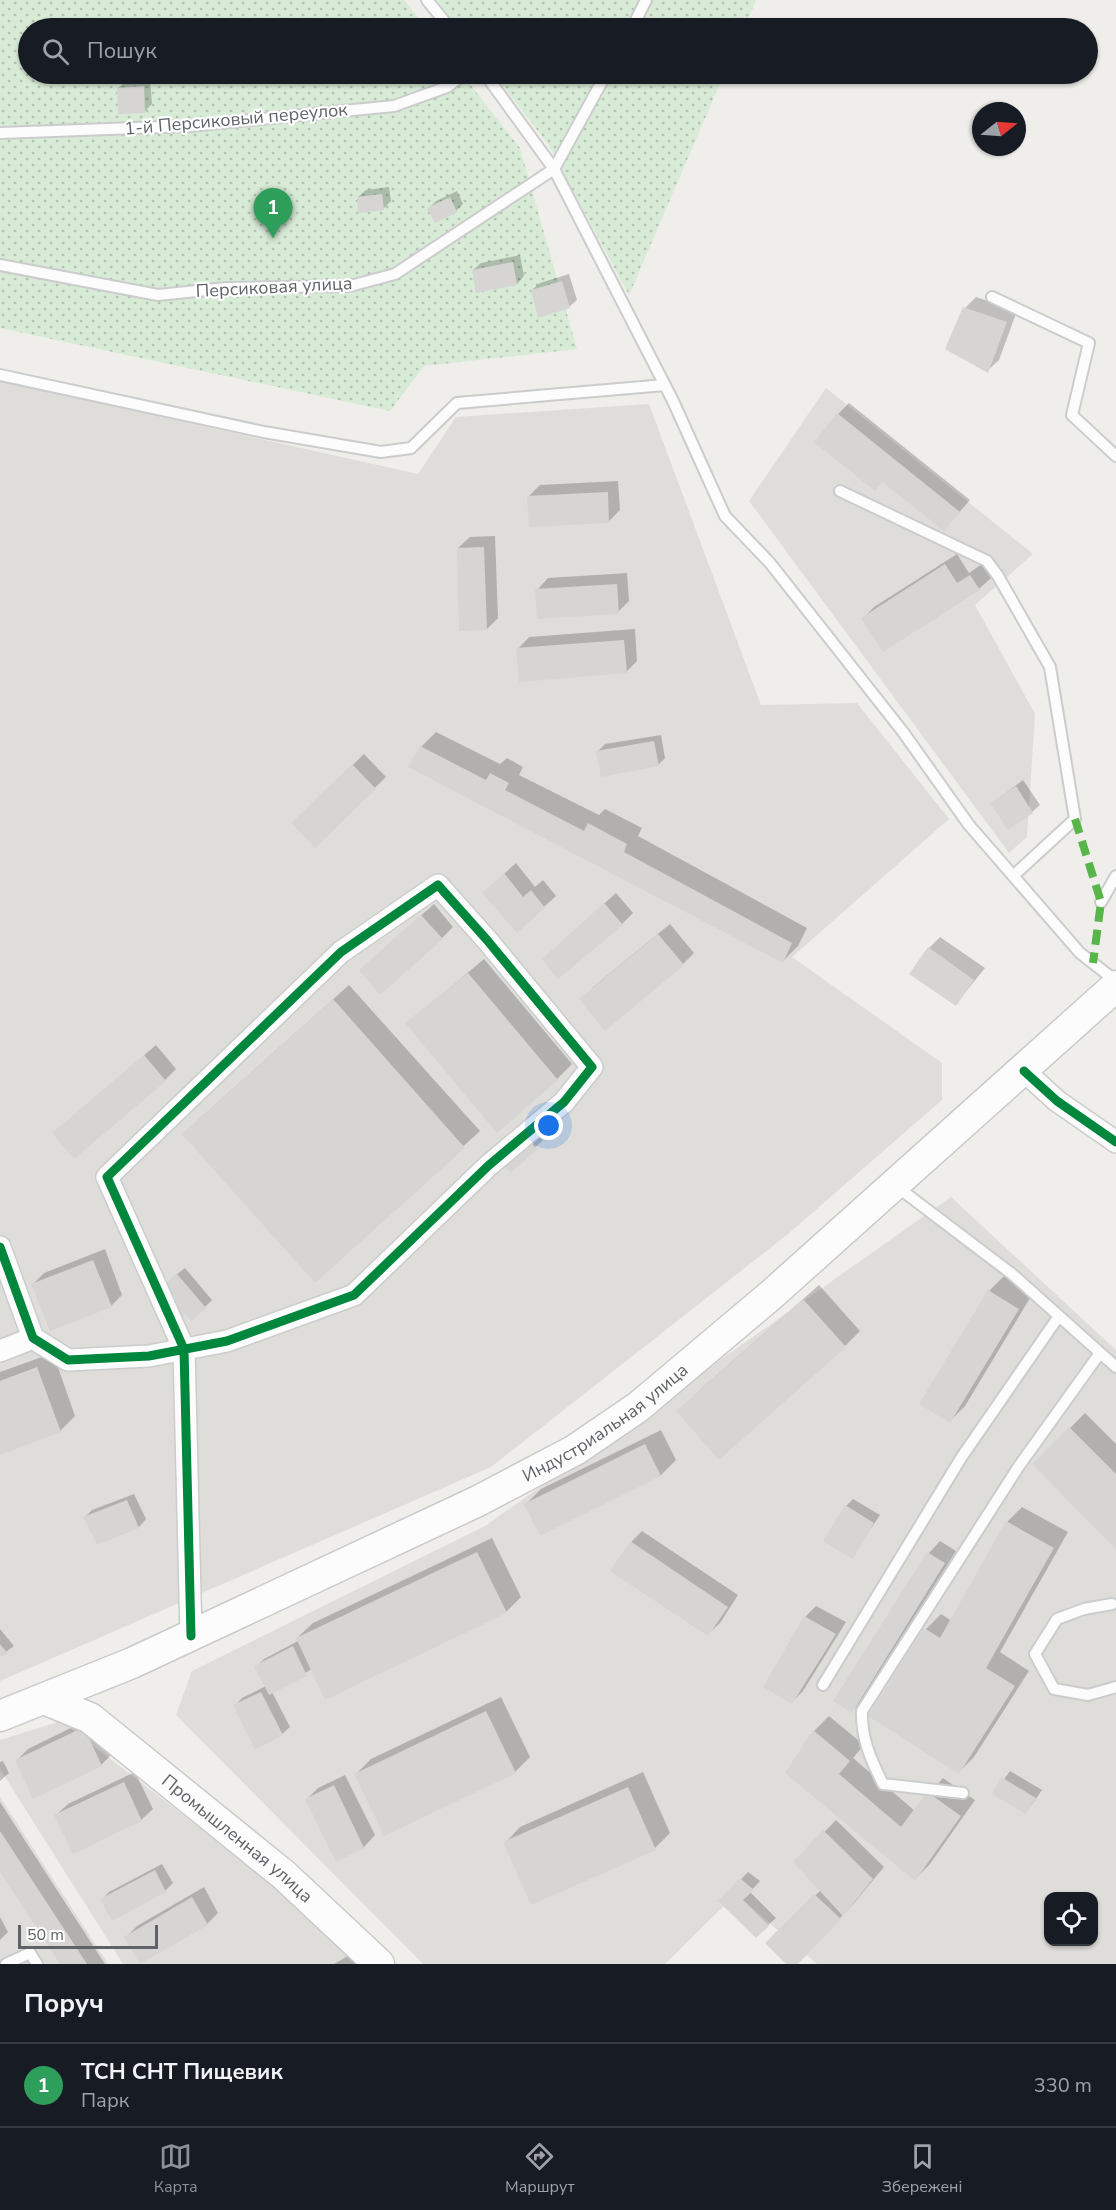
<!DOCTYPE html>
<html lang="uk">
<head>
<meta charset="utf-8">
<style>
  :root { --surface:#171b24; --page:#20242c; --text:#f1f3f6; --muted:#9ea1a6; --line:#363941; --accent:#8c9099 }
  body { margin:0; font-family:"Nunito Sans",sans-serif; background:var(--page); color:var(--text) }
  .controls { position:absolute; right:18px; bottom:18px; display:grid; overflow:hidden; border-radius:12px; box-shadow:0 2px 4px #0004 }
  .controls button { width:54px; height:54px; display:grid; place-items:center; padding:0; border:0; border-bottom:2px solid var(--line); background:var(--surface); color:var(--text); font:30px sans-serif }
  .compass { position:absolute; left:972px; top:102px; width:54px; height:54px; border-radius:50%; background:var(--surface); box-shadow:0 2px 4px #0004; rotate:73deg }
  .scale { position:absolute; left:18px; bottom:15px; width:140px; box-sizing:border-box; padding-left:6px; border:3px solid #5f6368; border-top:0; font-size:16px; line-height:21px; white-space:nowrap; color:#5f6368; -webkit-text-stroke:4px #fff; paint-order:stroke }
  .you { position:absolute; left:549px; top:1126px; width:21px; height:21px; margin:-15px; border:4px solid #fff; border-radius:50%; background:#1a73e8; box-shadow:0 0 0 9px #1a73e833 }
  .badge { display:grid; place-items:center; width:39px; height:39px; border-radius:50%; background:var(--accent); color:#fff; font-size:20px; font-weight:700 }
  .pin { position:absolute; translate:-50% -50px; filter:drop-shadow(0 2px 3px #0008) }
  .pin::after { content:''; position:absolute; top:32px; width:21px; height:18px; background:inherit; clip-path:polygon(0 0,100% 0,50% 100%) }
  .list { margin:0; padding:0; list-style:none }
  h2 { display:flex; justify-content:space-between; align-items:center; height:78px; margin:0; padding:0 24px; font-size:26px }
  h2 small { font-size:20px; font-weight:400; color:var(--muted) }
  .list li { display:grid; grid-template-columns:39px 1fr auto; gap:18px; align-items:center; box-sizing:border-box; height:84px; padding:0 24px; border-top:2px solid var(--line) }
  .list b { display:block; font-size:22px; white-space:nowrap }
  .list p { margin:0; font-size:20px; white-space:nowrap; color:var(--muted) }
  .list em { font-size:20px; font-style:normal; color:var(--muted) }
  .icon { flex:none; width:33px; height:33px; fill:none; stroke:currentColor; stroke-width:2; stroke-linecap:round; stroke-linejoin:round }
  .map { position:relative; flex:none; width:1116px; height:1964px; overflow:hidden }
  .search { position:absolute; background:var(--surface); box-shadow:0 2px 4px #0004; left:18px; right:18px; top:18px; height:66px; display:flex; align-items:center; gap:15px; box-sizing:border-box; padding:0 21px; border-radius:33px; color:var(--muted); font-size:22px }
  .sheet { height:162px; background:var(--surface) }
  nav { display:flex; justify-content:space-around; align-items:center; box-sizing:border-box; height:84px; border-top:2px solid var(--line); background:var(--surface); font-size:16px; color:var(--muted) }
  nav a { display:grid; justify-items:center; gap:3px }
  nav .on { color:var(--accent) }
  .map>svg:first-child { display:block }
</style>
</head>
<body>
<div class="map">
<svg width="1116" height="1964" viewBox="0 0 1116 1964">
  <defs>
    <pattern id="garden-dots" width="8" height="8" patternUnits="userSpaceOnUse" patternTransform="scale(1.5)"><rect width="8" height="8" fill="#d8ebd6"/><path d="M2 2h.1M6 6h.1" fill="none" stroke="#b2c2b1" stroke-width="1.8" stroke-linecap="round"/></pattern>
  </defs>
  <rect width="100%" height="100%" fill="#efeeea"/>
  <!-- industrial -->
  <path fill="#dfddda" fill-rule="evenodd" d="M0,381l418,93 38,-57 193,-13 112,301 96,-2 92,116 -157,138 150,106v37l-154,134 -297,233 -491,214z
    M826,388l207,166 -58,51 60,109 -8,123 -18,16 -260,-352z
    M951,1197l165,153v614h-299l-81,-70 -71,70h-242l-247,-249 16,-44 293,-145zM1048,1896h46v46h-46z
    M61,1721l225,173 75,70h-238l-123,-195v-29z
    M0,1797l108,167h-108z"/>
  <!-- garden -->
  <path fill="url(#garden-dots)" d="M0,0h404l23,28h-399v46h434l58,74 57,201 -153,17 -34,45 -390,-83z
    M437,0h319l-12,28h-285z
    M494,74h230l-95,221 -81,-151z"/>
  <!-- shadow -->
  <path fill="#0003" d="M150,80l2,24 -7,7 -27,-23 8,-7z
    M389,187l2,14 -8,8 -25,-12 8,-7z
    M457,191l6,13 -7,7 -27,-3 7,-7z
    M520,255l4,21 -7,8 -44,-14 8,-7z
    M569,274l8,26 -8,7 -37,-17 8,-7z
    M976,297l41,14 -18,49 -12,11 -22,-63z
    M849,403l121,97 -26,29 -106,-115z
    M618,481l2,29 -11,11 -80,-25 11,-11z
    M495,536l3,82 -11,11 -29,-81 12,-11z
    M957,554l12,19 13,-9 9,14 -12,11 -116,29 11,-11z
    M627,573l2,28 -11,11 -81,-22 11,-12z
    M635,629l2,32 -11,11 -108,-23 11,-12z
    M436,732l64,32 7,-6 16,9 -4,8 80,40 6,-6 37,19 -4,8 169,92 -9,18 -16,16 -361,-215z
    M661,735l4,23 -7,7 -60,-14 7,-7z
    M364,754l22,23 -71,69 -22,-23z
    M1023,780l17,25 -8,7 -40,-9z
    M516,863l19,24 8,-7 13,16 -39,35 -22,-49z
    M616,893l17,20 -11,11 -67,24z
    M434,904l19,23 -11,11 -70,21z
    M670,924l24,29 -11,11 -91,24z
    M940,937l45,31 -29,36 -27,-56z
    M484,959l88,105 -15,15 -150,-55z
    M349,985l131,146 -165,150 -116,-162z
    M156,1045l20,24 -11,11 -111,53z
    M533,1130l10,10 -32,31z
    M105,1249l17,46 -11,11 -78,-22 11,-11z
    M185,1268l27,32 -7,7 -34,-28z
    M1004,1276l29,17 -68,113 -15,15 39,-130z
    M819,1285l41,46 -15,15 -152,50z
    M53,1353l22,63 -15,15 -60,22v-81z
    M1085,1413l31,31v101l-82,-81z
    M661,1430l15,30 -15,15 -120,59 -15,-30 15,-15z
    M134,1494l12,25 -7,8 -41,16 -13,-26 7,-7z
    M853,1499l27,16 -28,42 -6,-51z
    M1022,1507l46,25 -68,120 29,19 -55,86 -15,15 -33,-143 15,-15 11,7 55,-99z
    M642,1531l96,64 -18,28 -12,11 -77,-92z
    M492,1538l29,59 -15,15 -194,57 -40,23 18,35 -8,7 -47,-28 7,-8 24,-12 -10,-19 8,-8 34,-18 -1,-3 16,-15z
    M940,1541l16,10 -93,149 -11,11 -17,-11 94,-147z
    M816,1606l30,16 -43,69 -11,11 13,-85z
    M0,1629l14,17 -14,10z
    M501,1697l29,60 -15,15 -159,2 15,-15z
    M95,1716l18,37 -12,12 -67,32 -17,-37 11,-11z
    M829,1716l35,29 -11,13 62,53 28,-33 32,22 -45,64 -15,15 -128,-107 27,-41z
    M3,1761l6,12 -9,8v-19z
    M1010,1771l32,19 -16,23 -32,-20z
    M135,1772l18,37 -12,11 -85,-5 12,-11z
    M643,1772l27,61 -15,15 -150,-5 15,-16z
    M345,1775l30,60 -11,12 -27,13 -31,-60 12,-12z
    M0,1802l105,162h-43l-62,-94z
    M836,1820l48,47 -29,35 -58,62h-9l-21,-21 54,-53 -26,-28z
    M162,1864l11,19 -8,8 -53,28 -10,-20 7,-7z
    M748,1872l12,9 -10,11 26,26 -20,18 -36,-35z
    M204,1887l14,26 -11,11 -81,13 11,-11z
    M0,1917l8,15 -8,8z
    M351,1954l5,10h-22z"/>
  <!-- building -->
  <path fill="#d6d5d3" d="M144,86l1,27 -27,1 -1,-26z
    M382,194l2,16 -26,3 -1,-16z
    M450,197l7,15 -22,11 -8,-15z
    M513,262l4,23 -41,8 -4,-23z
    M562,281l8,27 -32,10 -7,-28z
    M963,307l44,15 -19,51 -43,-24z
    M837,413l123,99 -16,19 -62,-49 -7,9 -61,-49z
    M608,492l1,31 -80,4 -2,-31z
    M484,547l3,83 -28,1 -2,-83z
    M945,564l12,19 13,-8 10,15 -97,62 -22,-34z
    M617,584l2,30 -82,5 -2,-30z
    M624,640l3,33 -108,9 -3,-34z
    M654,741l5,25 -58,11 -5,-26z
    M420,746l66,34 4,-7 19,10 -4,7 79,41 4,-8 39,21 -3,8 168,91 -9,20 -375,-196z
    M352,764l24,25 -61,59 -24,-25z
    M1016,786l17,27 -25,17 -18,-27z
    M504,873l19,24 8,-7 14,18 -28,25 -35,-40z
    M604,903l19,22 -65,54 -16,-20z
    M421,915l22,24 -63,56 -21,-25z
    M658,934l26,31 -79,66 -26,-32z
    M928,947l46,33 -18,26 -47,-32z
    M468,973l90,107 -61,53 -92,-110z
    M333,999l132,149 -150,135 -133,-149z
    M144,1055l22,26 -92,78 -22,-26z
    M525,1136l12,13 -26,24 -12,-13z
    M93,1260l19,47 -62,24 -19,-47z
    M177,1274l29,34 -15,13 -6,-7 -5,4 -11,-13 5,-4 -12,-14z
    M988,1290l31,19 -69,114 -31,-19z
    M803,1299l43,48 -127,113 -43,-49z
    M37,1367l24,65 -61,23v-74z
    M1069,1427l47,47v75l-84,-85z
    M645,1444l16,32 -121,60 -16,-32z
    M127,1500l12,28 -42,17 -14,-28z
    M845,1505l29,18 -21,36 -30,-18z
    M1006,1521l48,27 -68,120 29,18 -56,88 -91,-58 56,-88 16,10z
    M630,1541l98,66 -20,29 -98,-65z
    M477,1552l30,61 -182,87 -29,-62z
    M927,1552l18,11 -93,150 -19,-12z
    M804,1616l32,18 -44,70 -29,-17z
    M0,1644l8,10 -8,3z
    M293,1646l14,30 -38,19 -15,-29z
    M261,1692l22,43 -28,15 -22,-45z
    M486,1711l30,62 -132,63 -30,-62z
    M84,1727l18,39 -69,33 -18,-39z
    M813,1730l37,31 -11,13 62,53 26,-35 34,24 -46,65 -130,-108z
    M1001,1777l35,21 -10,16 -34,-20z
    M124,1782l18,39 -69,33 -19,-39z
    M334,1785l30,63 -28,14 -31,-63z
    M628,1787l28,63 -125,55 -28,-63z
    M823,1830l50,49 -30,37 -50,-54z
    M0,1831l87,133h-27l-60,-92z
    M155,1870l11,22 -54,29 -12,-22z
    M740,1878l14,12 -11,10 26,26 -13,12 -38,-37z
    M814,1894l27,25 -43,45h-12l-21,-21z
    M192,1897l16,28 -68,39 -16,-27z"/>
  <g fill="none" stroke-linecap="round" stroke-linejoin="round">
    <defs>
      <path id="service" d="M427,0l23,28
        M632,28l14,-28
        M485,74l69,95 119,232 52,115 45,47 133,169 66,93 111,128 36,28
        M0,133l190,-7 204,-20 53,-19 17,-13
        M0,265l158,30 68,-7 124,-2 45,-12 159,-105 52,-95
        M992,297l97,46 -17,72 44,41
        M0,375l264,57 117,20 30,-4 46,-45 208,-18
        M840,491l147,70 11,15 52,91 25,152 -62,57
        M1101,902l15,-26
        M896,1186l116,88 104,93
        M1112,1604l-28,5 -27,10 -22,35 19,35 34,6 28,-8
        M823,1685l138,-227 98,-142
        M963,1793l-80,-9c-12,-24 -22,-46 -21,-73l157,-245 81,-113
        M6,1964l24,-11 7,11"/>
      <path id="minor" d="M1024,1071l33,30 59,41
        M0,1247l33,91 35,22 81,-4 78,-15 127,-46 134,-129 76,-64 28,-35 -105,-127 -49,-55 -97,67 -234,225 77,172 7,287
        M0,1351l33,-13"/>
      <g id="secondary">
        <path id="s1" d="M44,1699l46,19 194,157 95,89"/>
        <path id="s2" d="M0,1716l132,-53 346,-162 97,-51 63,-43 133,-112 345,-309"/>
      </g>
    </defs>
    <!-- service casing -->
    <use href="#service" stroke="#cbcccc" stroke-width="14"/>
    <!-- minor casing -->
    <use href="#minor" stroke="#cbcccc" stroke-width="24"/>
    <!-- secondary casing -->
    <use href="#secondary" stroke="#cacacb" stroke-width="33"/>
    <!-- service -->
    <use href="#service" stroke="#fdfcfc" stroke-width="10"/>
    <!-- minor -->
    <use href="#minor" stroke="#fdfcfc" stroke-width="21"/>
    <!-- secondary -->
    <use href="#secondary" stroke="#fdfcfc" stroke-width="30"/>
    <!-- quiet -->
    <path stroke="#58b549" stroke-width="8" stroke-dasharray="15 8" stroke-linecap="butt" d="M1075,819l26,83 -8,61"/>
    <defs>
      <path id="cycleway" d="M1024,1071l33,30 59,41
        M0,1247l33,91 35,22 81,-4 78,-15 127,-46 134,-129 76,-64 28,-35 -105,-127 -49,-55 -97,67 -234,225 77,172 7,287"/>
    </defs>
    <!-- cycleway casing -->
    <use href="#cycleway" stroke="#fff" stroke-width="13"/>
    <!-- cycleway -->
    <use href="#cycleway" stroke="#00873e" stroke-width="9"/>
  </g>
  <g text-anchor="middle" stroke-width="4.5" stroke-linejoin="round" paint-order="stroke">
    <!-- street labels -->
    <g font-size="18" fill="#5f6368" stroke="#fff">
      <text transform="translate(236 119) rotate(-5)" y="6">1-й Персиковый переулок</text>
      <text transform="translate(274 287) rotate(-3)" y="6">Персиковая улица</text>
      <text dy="6" stroke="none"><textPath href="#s2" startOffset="674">Индустриальная улица</textPath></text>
      <text dy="6" stroke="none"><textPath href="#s1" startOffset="240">Промышленная улица</textPath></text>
    </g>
  </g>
</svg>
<div class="controls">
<button><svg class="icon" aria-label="locate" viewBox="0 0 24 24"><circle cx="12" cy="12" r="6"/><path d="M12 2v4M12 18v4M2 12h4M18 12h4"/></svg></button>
</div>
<svg class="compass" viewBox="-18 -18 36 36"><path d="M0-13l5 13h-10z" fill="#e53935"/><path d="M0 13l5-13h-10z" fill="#9ea1a6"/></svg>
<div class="scale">50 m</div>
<div class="you"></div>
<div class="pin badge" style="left:273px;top:238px;background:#2e9e5b">1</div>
<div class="search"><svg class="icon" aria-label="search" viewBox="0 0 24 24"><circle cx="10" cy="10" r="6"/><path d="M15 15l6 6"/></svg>Пошук</div>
</div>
<section class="sheet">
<h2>Поруч<small></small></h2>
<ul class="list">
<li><span class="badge" style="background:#2e9e5b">1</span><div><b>ТСН СНТ Пищевик</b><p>Парк</p></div><em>330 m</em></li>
</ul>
</section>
<nav>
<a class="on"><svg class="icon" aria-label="map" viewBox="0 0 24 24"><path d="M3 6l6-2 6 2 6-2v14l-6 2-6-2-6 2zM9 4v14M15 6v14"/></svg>Карта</a>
<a><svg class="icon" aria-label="directions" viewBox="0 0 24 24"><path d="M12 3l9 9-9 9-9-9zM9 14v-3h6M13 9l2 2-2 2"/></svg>Маршрут</a>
<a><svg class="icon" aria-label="saved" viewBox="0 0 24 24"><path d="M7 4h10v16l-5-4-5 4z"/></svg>Збережені</a>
</nav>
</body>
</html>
